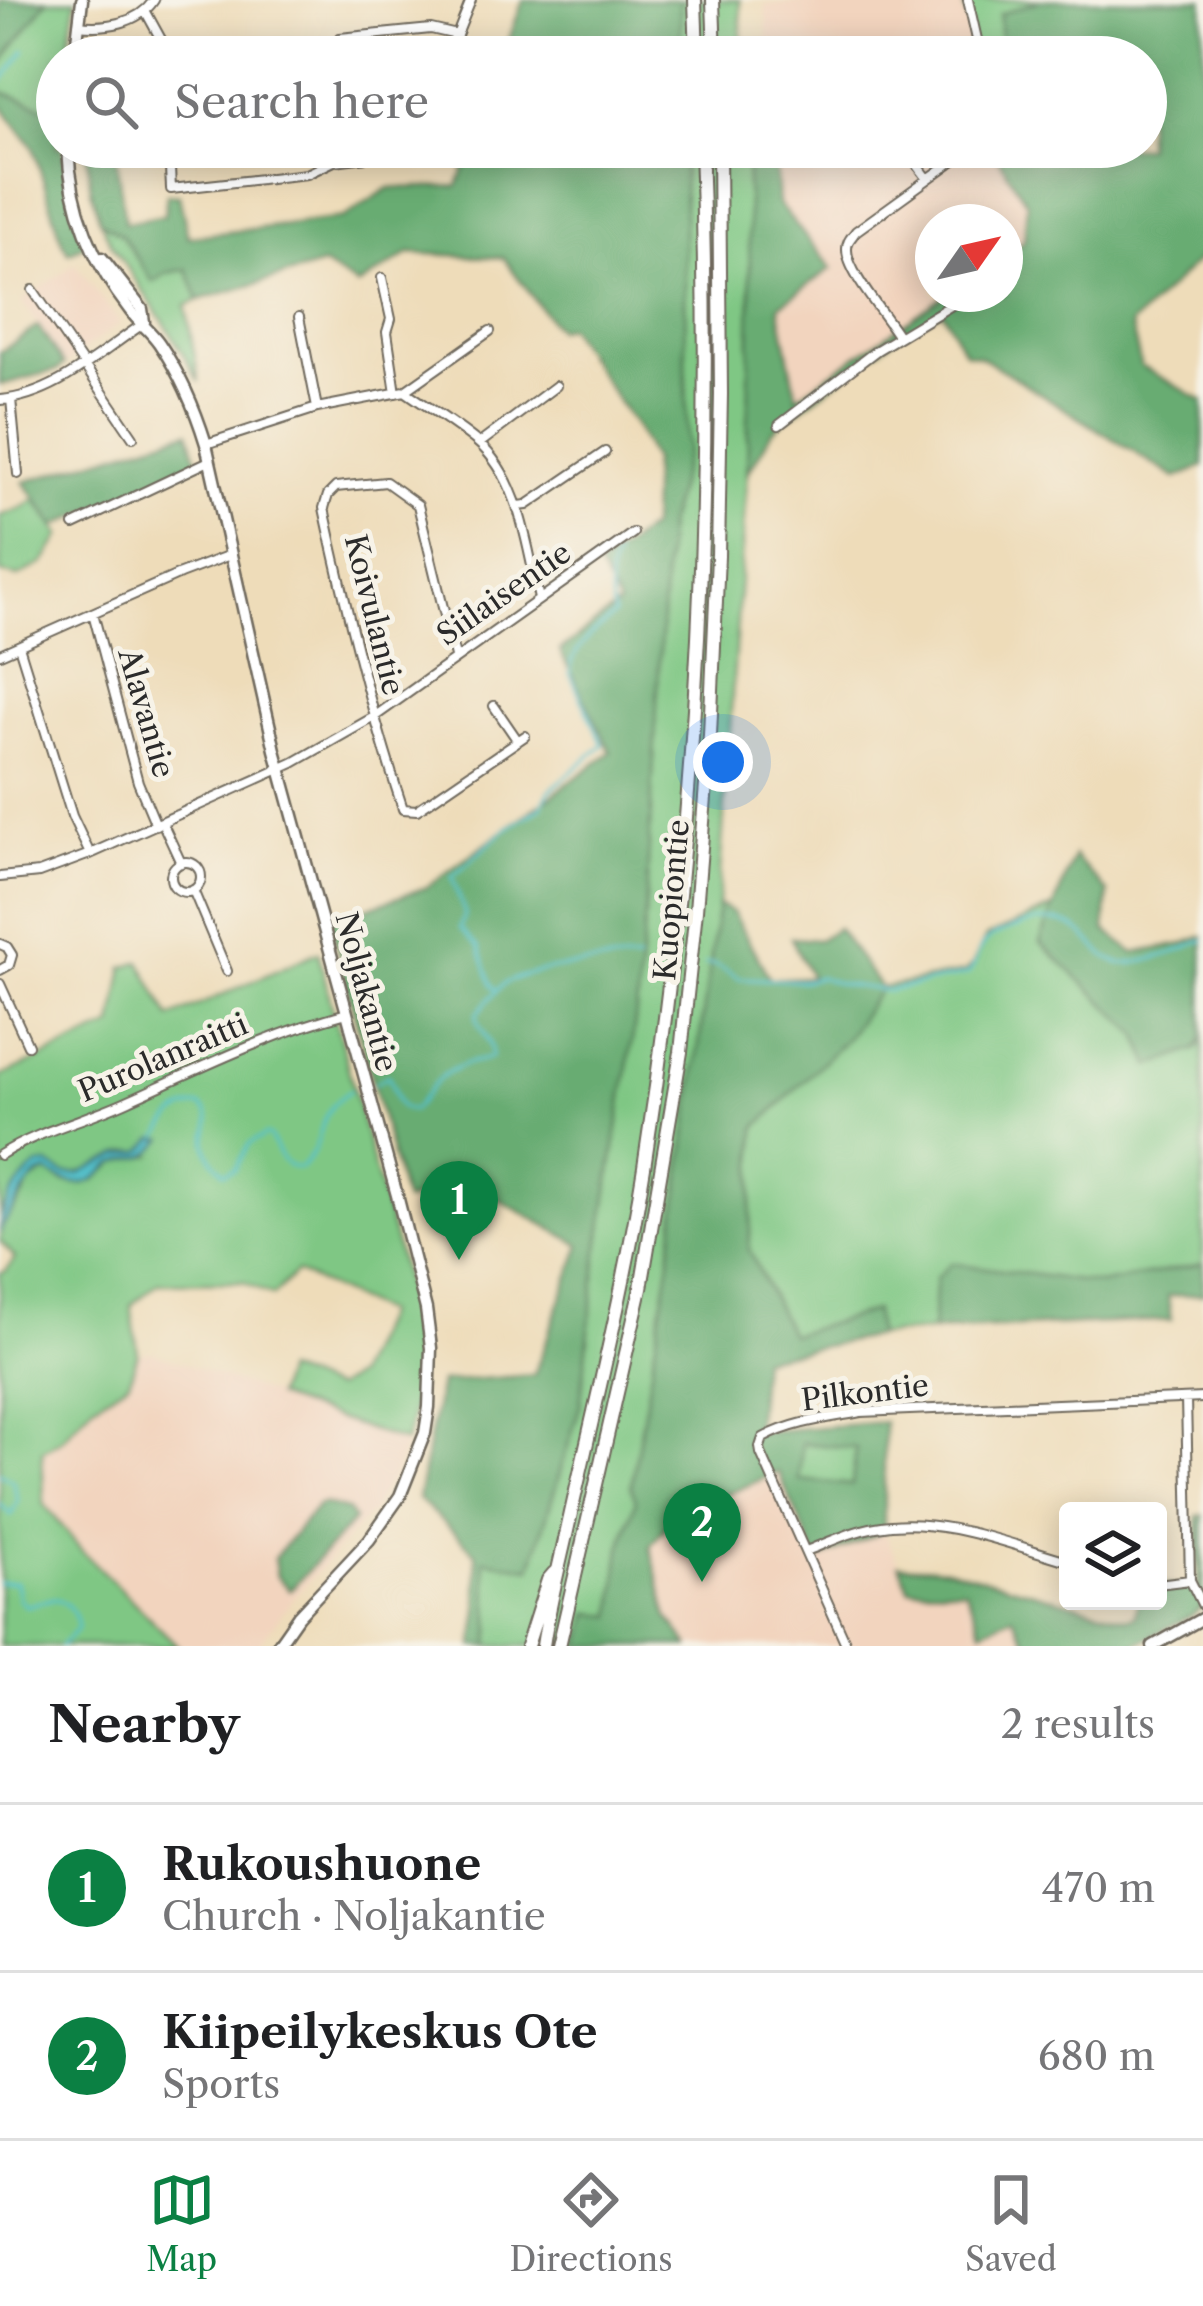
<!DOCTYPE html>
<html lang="en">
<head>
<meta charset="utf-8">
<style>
  :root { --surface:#fff; --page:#f2f2f2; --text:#202124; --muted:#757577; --line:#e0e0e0; --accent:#0b8043 }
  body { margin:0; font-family:"Libre Caslon Text",serif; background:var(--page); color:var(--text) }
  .controls { position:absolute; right:36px; bottom:36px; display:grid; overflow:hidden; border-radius:12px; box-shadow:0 6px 30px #0003 }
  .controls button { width:108px; height:108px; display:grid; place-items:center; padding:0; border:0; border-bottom:3px solid var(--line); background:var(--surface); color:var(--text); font:60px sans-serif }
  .compass { position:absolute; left:915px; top:204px; width:108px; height:108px; border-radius:50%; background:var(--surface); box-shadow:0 6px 30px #0003; rotate:56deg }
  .you { position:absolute; left:723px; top:762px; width:42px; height:42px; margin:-30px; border:9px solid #fff; border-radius:50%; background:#1a73e8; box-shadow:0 0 0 18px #1a73e833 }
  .badge { display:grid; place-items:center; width:78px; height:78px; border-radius:50%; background:var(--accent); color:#fff; font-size:39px; font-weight:700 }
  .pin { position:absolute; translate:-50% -99px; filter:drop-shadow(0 3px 6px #0008) }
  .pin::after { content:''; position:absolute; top:63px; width:42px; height:36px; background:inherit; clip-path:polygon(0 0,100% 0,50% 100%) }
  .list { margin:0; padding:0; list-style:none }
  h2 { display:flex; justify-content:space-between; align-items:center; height:156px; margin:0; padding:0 48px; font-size:51px }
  h2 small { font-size:39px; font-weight:400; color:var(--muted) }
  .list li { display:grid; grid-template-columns:78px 1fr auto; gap:36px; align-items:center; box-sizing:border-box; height:168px; padding:0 48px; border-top:3px solid var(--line) }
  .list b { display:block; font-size:45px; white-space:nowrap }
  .list p { margin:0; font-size:39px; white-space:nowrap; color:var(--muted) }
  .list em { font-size:39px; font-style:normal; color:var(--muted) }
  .icon { flex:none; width:66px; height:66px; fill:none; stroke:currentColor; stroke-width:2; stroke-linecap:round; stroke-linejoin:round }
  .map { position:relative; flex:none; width:1203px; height:1646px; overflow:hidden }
  .search { position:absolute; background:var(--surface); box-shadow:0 6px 30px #0003; left:36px; right:36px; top:36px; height:132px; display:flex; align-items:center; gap:30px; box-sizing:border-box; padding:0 42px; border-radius:66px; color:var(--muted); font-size:45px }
  .sheet { height:492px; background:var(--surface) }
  nav { display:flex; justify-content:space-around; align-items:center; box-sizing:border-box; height:168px; border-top:3px solid var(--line); background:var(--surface); font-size:33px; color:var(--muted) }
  nav a { display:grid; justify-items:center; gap:6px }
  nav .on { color:var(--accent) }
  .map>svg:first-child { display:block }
</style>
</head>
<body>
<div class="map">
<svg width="1203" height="1646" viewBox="0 0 1203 1646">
  <rect width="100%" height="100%" fill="#f7f3e8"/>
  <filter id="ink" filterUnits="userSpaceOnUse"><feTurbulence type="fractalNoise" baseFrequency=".00833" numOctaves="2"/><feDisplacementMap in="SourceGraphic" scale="24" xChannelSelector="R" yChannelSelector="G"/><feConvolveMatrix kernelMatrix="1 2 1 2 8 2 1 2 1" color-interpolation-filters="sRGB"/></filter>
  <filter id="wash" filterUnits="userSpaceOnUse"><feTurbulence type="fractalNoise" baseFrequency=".004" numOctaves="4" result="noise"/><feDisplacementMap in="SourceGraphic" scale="48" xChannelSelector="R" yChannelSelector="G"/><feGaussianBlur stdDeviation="2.7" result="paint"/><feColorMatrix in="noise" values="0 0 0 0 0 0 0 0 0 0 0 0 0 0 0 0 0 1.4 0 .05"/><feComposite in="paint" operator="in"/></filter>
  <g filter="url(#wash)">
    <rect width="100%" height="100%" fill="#eedcb9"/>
    <!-- built -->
    <path fill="#f2d4be" d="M825,0h137l8,24 1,33h-203l-3,-52z
      M774,147h217l36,55 -3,39 -19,13v-32h-72v72h13l-150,104 -17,-92 52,-38 -53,-64z
      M75,264l45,59 -56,42 -42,-64z
      M152,1352l253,90 -8,26 -25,43 -79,88 -36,47h-79l-96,-95 -38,-47 -2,-53 19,-11 33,-36 35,-23 9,-28z
      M778,1471l39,89 67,-29 25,57 56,1 49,27 15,30h-339l-22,-29 -19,-70 22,-28z"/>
    <!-- green -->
    <path fill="#7fc784" stroke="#557958" stroke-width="3" d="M47,0h29l-9,57h-10v55l-57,-21v-26z
      M680,0h60l2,57h-61z
      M962,0h80l-42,14 1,43h-30l-1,-33z
      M683,147h63l5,149 -4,178 -29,431 -49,361 -38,221 5,12 -15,49 -8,69 -23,-4 -9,33h-91l1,-18 -7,-68 47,7 49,-161 18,-153 37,-232 10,-106 22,-389 20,-76z
      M100,221l22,14 14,23 31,15 20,-4 12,31 -13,6 13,76 -28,-49 -59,-88z
      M35,499l26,36 -17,28 -25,14 -19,-4v-57l22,-8z
      M1055,907l-15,35 98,92 12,32 47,-17 6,-12v227l-103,20 -149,-21 -15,15 -4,53 -55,5 -4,-24 -83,23 -41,-85 7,-122 90,-89 35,-51 84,-16 8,-8 13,-27z
      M318,952c18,72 37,144 56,216 24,89 60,182 31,274l-130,-45 9,-26 50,18 21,-13 29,-63 -88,-41 -23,24 -30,-14 -85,1 -27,22 7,48 -9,28 -35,23 -33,36 -19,11 2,53 38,47 96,95h-178v-373l6,-2 9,-13 -15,-17 1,-14 24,-33 4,-12 18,-10 17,10 17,2 14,-4 21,-18 35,-7c-30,-13 -50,15 -75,19 -11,2 -19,-4 -28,-9l-32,24 -16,25v-137l113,-51 11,-59 16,-6 30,57z
      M801,1443l55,5 -4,37 -54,-5z"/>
    <!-- forest -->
    <path fill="#67ac72" stroke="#496c4e" stroke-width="3" fill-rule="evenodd" d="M0,0h47l-47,65z
      M523,0h157l1,57h-178z
      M1042,0h161v255l-72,70 10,41 62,35v66l-27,11 -196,-122 -16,-4 -22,-42 -44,26 -119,89 -7,7 -25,42 4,-178 -5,-149h28l4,57 54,64 -53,38 18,91 149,-103h59v-40l19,-13 3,-38 -32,-50 8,-6h143v-90h-145l-1,-43z
      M0,91l57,21v35h6l11,67 12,30 -17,9 -6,-9 -30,-97 -33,-43z
      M86,147h29l10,76 39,-8 3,-21 12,1 9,42 155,-19 46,-30 69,-2 14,-39h211l4,303 -20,76 -22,389 -10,106 -37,232 -18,153 -49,162 -47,-8 7,68 -1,18h-16l4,-31 -2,-62 -58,-54 22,-117 94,-7 47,-130 -110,-61 -67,18 -74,-281 97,-34 184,-135 -51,-101 59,-46 -21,-38 52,-39 2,-68 -15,-31 -70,-102 -11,2 -52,-71 -94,-5 -52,33 -35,-21 -124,35 -12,-31 -20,4 -14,9 -31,-47 -22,-14 -9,-31z
      M38,326l26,39 -6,5 -58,15v-33z
      M189,431l9,31 -142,64 -32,-44z
      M1074,856l34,37 -3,37 29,23 50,-9 19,-8v101l-6,12 -47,17 -12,-32 -98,-92z
      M718,905l14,7 38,67 41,-2 -20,-39 27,2 19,-12 44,60 -35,51 -90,89 -7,122 41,85 84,-24 3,25 -116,22 -6,74 129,-10v109l-67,29 -39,-88 -106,47 -22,27 18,71 22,29h-109l9,-33 23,3 8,-68 15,-48 -5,-13 38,-221zM802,1443l54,5 -4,37 -53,-5z
      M951,1263l149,21 103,-20v30l-35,2 3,24 -239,11 4,-53z
      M323,1504l24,6 7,10 -64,70 -13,-13 -3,-19 43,-52z
      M1203,1515v91l-10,9 -61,31h-103l-16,-30 -31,14 -17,-41 -56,-1 -10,-23 47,3 181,50 8,-2 3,-15h20v-17l40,6v-74z"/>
    <!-- water -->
    <path fill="#54c1cb" stroke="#40767b" stroke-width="3" d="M155,1138l9,1c-21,26 -23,13 -49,24 -8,3 -8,7 -15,12 -17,15 -36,7 -53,-3 -3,1 -7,2 -10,4 -7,4 -33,46 -37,56 0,-26 18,-49 37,-66l11,-1 17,9h14l40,-19 24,-4z"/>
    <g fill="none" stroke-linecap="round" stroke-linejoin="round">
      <!-- stream -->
      <path stroke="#54c1cb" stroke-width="3" d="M0,84l25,-34
        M1203,727v10
        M705,964l11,1 23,13 64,3 16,-4 21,7 48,7 80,-17c10,-11 8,-24 18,-33 9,-8 23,-11 34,-15 22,-7 46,-8 63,8 13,11 20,26 38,29 18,3 65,-14 82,-23
        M497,991l-5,-6 -13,-38 -19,-19 5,-14 -13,-37 54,-48 34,-21 9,-17 54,-46 -33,-71c1,-27 25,-41 44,-59 -4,-20 -10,-41 2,-59
        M375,1083l13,-7c9,13 5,35 25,34 19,-21 20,-33 50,-45 11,-5 18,-3 28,-8 3,-18 -15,-27 -14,-43 8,-9 17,-22 26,-29 23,-17 106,-24 135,-24
        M159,1137c10,-17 21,-31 42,-31 17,16 3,21 6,40 1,10 11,19 17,27l11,-4 14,-25 17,-9 4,2c7,14 12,31 30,31 30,-26 10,-53 50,-77
        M0,1473l13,8 5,20 -7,14 -11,-11
        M0,1583l16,-1 3,17 7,7 28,-8c14,4 23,16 24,30l-18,18"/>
    </g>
  </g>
  <g filter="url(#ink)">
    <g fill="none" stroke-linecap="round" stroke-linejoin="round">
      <defs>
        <path id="minor" d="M968,0l13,57
          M146,12l17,31 2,14
          M78,25c28,3 60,-1 76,-25
          M314,57l26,-19 91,-9 26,6
          M455,57l2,-22 14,-35
          M169,147l2,42 136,-15 27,-13 83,-10 2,-4
          M904,147l24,32
          M998,147v5
          M382,278l9,41 -4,13 9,61
          M33,290l100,147
          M299,317l18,91
          M898,336c-12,-20 -52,-65 -51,-87 0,-8 4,-11 9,-18l97,-70 14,-14
          M405,391l85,-60
          M11,399l7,75
          M0,400c55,-4 99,-47 143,-76
          M779,425l98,-75 93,-56
          M480,443l76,-57
          M206,444l111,-36 88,-17c24,17 49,32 71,50 44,36 51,106 63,158
          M518,506l9,-1 78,-53
          M74,525l135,-64
          M93,613l45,169 18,43
          M19,646l53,170 18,38
          M0,654l180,-80 50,-19
          M455,657l-37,-152 -32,-23 -50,5 -8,8 -4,13c22,102 46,202 79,301l14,1 108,-74
          M494,706l24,35
          M162,822l19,41
          M171 877a15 15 0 1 1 30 0a15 15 0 1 1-30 0Z
          M0,877l39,-4 51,-19 203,-91 81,-46 259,-184
          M193,890l34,81
          M0,944l7,3 5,8 -3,10 -9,5
          M0,984l28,61
          M0,1155c40,-25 86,-35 129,-55 72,-32 142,-67 218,-87
          M1186,1399l4,181 13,26
          M806,1551c23,-9 46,-20 70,-24 64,-12 132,17 192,34
          M1158,1584l32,-4
          M847,1646l-86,-193 -1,-6 3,-9c29,-16 65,-20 98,-26l342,-14"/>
        <path id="major" d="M75,57l7,-57
          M68,147c2,59 25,116 61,162 9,13 21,21 30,34 21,31 36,65 47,101l69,306 123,449 28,110 5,39 -2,59 -4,26 -25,63 -31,44 -71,76 -21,30
          M102,258l40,51 2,13
          M1153,1646l50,-28"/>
        <path id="highway" d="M695,0l2,57
          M713,0l2,57
          M527,1646l21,-66 6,-7
          M543,1646c6,-42 17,-83 26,-124 26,-118 56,-235 75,-355 53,-336 69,-680 57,-1020
          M559,1646l82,-358 40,-236 15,-142 14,-175 8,-179 3,-162 -2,-247"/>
      </defs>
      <!-- minor casing -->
      <use href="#minor" stroke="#6f695d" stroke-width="12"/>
      <!-- major casing -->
      <use href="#major" stroke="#6f695d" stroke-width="15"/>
      <!-- highway casing -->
      <use href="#highway" stroke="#6f695d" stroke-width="16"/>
      <!-- minor -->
      <use href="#minor" stroke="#fff" stroke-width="8"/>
      <!-- major -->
      <use href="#major" stroke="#fff" stroke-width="10"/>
      <!-- highway -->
      <use href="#highway" stroke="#fff" stroke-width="12"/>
    </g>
  </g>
  <g text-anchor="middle" stroke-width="10" stroke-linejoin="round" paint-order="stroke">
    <!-- street labels -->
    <g font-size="30" fill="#2b2b2b" stroke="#f7f3e8">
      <text transform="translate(504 594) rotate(-35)" y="10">Siilaisentie</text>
      <text transform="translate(374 615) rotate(76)" y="10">Koivulantie</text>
      <text transform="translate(146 713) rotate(74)" y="10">Alavantie</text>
      <text transform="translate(672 900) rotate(-85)" y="10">Kuopiontie</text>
      <text transform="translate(366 992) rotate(75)" y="10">Noljakantie</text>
      <text transform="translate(163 1058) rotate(-23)" y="10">Purolanraitti</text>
      <text transform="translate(865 1393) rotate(-7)" y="10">Pilkontie</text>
    </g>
  </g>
</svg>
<div class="controls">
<button><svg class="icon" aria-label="layers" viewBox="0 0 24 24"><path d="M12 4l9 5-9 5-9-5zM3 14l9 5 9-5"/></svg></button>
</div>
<svg class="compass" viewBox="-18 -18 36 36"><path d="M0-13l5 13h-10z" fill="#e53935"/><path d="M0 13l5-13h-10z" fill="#757577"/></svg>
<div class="you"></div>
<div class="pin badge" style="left:459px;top:1260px">1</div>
<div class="pin badge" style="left:702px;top:1582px">2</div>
<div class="search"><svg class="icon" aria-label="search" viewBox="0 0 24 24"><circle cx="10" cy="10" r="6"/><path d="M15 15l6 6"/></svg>Search here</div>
</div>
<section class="sheet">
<h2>Nearby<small>2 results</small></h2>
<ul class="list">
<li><span class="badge">1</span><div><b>Rukoushuone</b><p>Church · Noljakantie</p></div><em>470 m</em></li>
<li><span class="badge">2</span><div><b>Kiipeilykeskus Ote</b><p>Sports</p></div><em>680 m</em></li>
</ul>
</section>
<nav>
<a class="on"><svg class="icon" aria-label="map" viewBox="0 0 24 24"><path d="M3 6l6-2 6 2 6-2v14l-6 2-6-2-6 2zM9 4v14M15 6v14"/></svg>Map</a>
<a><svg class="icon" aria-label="directions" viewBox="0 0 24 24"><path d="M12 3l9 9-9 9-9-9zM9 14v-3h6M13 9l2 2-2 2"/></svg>Directions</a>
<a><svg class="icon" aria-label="saved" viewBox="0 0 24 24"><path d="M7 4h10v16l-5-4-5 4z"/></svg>Saved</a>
</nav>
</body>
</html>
